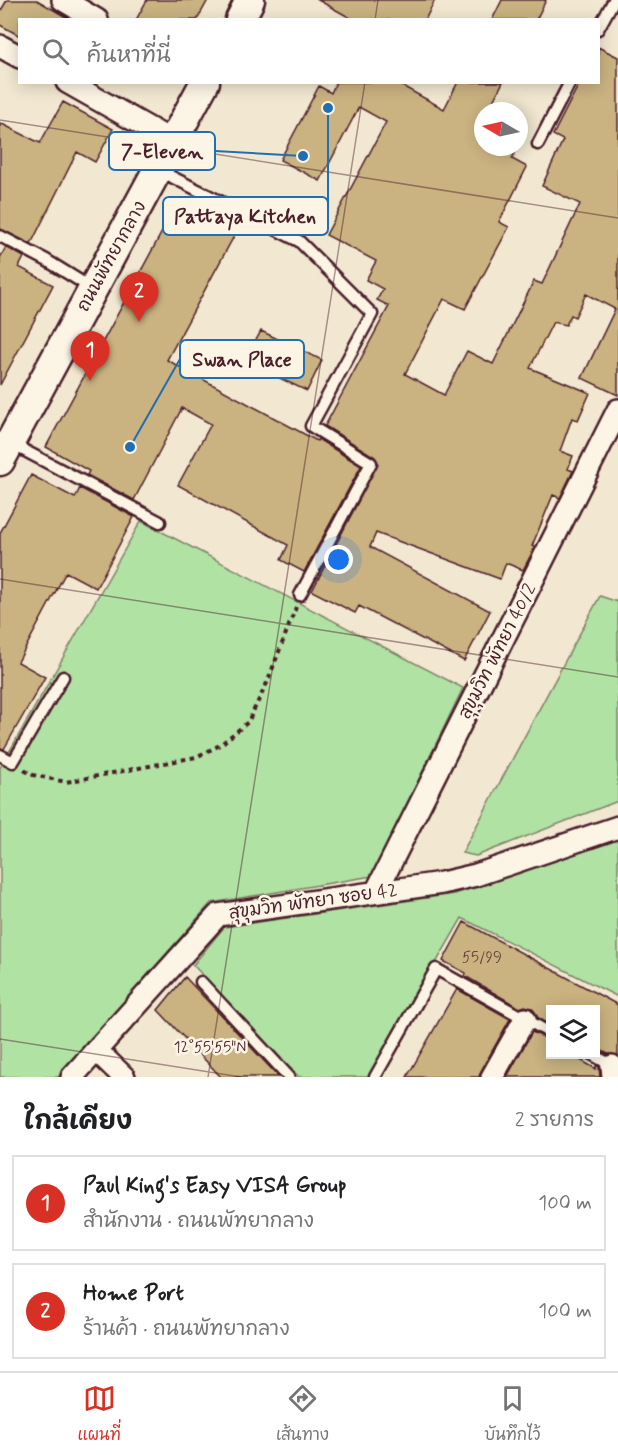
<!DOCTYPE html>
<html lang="th">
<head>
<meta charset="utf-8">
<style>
  :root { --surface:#fff; --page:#f6f6f6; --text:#202124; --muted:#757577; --line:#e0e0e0; --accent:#d93025 }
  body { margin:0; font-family:Mynerve,"Playpen Sans Thai",sans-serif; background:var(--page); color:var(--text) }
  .controls { position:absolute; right:18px; bottom:18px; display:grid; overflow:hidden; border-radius:0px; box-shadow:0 3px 15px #0003 }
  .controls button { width:54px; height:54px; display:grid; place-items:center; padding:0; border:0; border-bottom:2px solid var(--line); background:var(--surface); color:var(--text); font:30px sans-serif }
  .compass { position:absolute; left:474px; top:102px; width:54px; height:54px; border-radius:50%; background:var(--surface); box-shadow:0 3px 15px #0003; rotate:279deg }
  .you { position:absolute; left:339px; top:560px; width:21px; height:21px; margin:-15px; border:4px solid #fff; border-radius:50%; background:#1a73e8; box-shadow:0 0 0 9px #1a73e833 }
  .badge { display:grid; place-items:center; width:39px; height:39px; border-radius:50%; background:var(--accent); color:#fff; font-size:20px; font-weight:700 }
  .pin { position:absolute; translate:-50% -50px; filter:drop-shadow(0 2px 3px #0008) }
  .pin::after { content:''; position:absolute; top:32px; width:21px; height:18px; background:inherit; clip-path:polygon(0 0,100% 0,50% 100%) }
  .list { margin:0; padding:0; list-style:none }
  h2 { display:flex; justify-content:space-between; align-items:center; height:78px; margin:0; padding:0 24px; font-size:26px }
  h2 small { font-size:20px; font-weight:400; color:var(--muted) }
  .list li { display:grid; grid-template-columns:39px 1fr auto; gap:18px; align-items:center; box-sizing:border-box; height:96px; margin:0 12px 12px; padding:0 12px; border:2px solid var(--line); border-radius:0px }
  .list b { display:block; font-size:22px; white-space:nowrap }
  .list p { margin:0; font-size:20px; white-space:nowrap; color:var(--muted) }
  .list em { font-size:20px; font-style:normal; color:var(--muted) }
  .icon { flex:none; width:33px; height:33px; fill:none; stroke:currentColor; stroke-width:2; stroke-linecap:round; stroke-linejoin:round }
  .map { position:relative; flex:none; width:618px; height:1077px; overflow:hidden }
  .search { position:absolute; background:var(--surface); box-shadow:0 3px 15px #0003; left:18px; right:18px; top:18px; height:66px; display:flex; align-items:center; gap:15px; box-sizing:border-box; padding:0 21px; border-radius:0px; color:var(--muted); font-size:22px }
  .sheet { height:294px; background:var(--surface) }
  nav { display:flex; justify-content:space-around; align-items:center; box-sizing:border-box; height:84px; border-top:2px solid var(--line); background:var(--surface); font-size:16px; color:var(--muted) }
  nav a { display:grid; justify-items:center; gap:3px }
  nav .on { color:var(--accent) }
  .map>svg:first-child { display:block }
</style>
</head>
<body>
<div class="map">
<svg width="618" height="1077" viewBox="0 0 618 1077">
  <rect width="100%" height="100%" fill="#f2e8d1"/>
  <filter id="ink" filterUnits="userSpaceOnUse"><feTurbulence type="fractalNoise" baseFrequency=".0167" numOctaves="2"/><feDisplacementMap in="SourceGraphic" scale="12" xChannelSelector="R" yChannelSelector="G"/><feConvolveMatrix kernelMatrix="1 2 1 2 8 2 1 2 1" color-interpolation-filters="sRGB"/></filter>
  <g filter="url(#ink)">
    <!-- green -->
    <path fill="#b0e2a3" stroke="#7d8067" stroke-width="1.5" d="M141,521l322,167 -91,188 -161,27 -153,174h-58v-309z
      M600,596l18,6v199l-142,55 -14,-3z
      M618,839v158l-156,-79 -92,159h-71l-106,-112 31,-38 230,-33z"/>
    <!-- building -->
    <path fill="#cab281" stroke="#4a1f2b" stroke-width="1.5" d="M7,0h30l34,20h-51v16l-20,-11v-13z
      M147,0h61l-11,20h-61z
      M318,0h117l-10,20h-71z
      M502,0h44l-10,20h-44z
      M598,47l20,10v338l-36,-17 33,-69 -29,-15 -11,23 -4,-2 -5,10 -13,-3 -23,46 60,25 -12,27 -6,-2 -12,33 13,5 -5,13 5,2 -13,27 -7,-3 -21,51 3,1 -12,23 -17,-7 -6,16 -124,-46 -6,14 120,64 -26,50 -105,-55 -4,7 -43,-22 66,-128 -3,-6 -50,-31 64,-120 -12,-6 6,-11 -17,-9 10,-19 -50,-26 60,-113 -27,-15 -39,74 -40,-21 39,-74 12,7 5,-11h59l49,27 14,-27h45l-15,29h-5v36h35l-6,12 15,8 -28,55 10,5 -44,82 -21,-10 -39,75 39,21 23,-44 26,13 41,-83 8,3 38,-80 -38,-18 21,-46 -10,-5 27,-53h18z
      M63,102l50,27 -18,33 -18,-10 -46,92 -31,-15v-106l40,20z
      M177,204l57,32 -67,124 150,81 1,-2 43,27 -57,106 -23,-12 7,-15 -110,-60 33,-61 -29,-16 -48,92 -47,-25 2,-4 -43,-24z
      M6,247l18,10 -5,10 34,18 -53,100v-127z
      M261,331l61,29 -15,31 -32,-15 3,-6 -29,-17z
      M31,475l44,23 5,-10 54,29 -38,71 -30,-16 -48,90 27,15 -41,72 -4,-1v-215z
      M464,922l154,83v50l-10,-1 -12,-6v-38h-46v15l-13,-8 -5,-9 -7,-2 -5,2 -55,-32 1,-3 -23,-12z
      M185,977l94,100h-58l-63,-67z
      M457,989l53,30 -29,52 -2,6h-72z
      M532,1032l18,8v14h20l26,15v-4l3,2 1,10h-93z"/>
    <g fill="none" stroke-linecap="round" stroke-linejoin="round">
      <defs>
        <path id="lane" d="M598,29l16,-29
          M538,144l32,-62
          M158,170l141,71 73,73 -61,112 60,37 -71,132
          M0,236l46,24 47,29
          M10,443l150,79
          M0,755l13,7 50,-85
          M201,982l88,95
          M591,1054l24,13
          M375,1077l61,-108 114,64"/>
        <path id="street" d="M63,0l34,20
          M0,46l20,11
          M67,82l106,60
          M376,892l242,-482
          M96,1050l28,27
          M612,1066l1,11
          M72,1077l146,-162 224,-32 34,-8 142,-48
          M492,1077l33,-58"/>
        <path id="secondary" d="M240,20l10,-20
          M0,461l205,-379"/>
      </defs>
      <!-- lane casing -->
      <use href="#lane" stroke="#4a1f2b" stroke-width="15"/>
      <!-- street casing -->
      <use href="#street" stroke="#4a1f2b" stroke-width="26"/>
      <!-- secondary casing -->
      <use href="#secondary" stroke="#4a1f2b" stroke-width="33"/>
      <!-- path -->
      <path stroke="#4a1f2b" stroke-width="4" stroke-dasharray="4.5 4.5" stroke-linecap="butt" d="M24,770l9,5 33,7 130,-25 24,-12 28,-23 19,-39 29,-76"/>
      <!-- lane -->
      <use href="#lane" stroke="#fcf5e5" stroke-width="10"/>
      <!-- street -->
      <use href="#street" stroke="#fcf5e5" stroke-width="21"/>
      <!-- secondary -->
      <use href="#secondary" stroke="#fcf5e5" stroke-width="28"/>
    </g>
  </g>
  <!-- ticks -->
  <path fill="none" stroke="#4a1f2b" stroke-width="1.5" stroke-opacity="0.45" d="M375,20l3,-20M0,120l618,98M0,579l618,98M0,1039l241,38M208,1077l157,-995"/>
  <g text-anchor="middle" stroke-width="5" stroke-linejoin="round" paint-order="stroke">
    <!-- number labels -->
    <g font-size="15" fill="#6a4440">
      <text x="482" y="962">55/99</text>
    </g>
    <!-- street labels -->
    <g font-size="18" fill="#4a1f2b" stroke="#fcf5e5">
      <text transform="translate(111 256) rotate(-61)" y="6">ถนนพัทยากลาง</text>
      <text transform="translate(497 651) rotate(-63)" y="6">สุขุมวิท พัทยา 40/2</text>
      <text transform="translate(313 901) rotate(-8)" y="6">สุขุมวิท พัทยา ซอย 42</text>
    </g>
  </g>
  <g font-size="15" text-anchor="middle" fill="#4a1f2b" stroke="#fcf5e5" stroke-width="5" stroke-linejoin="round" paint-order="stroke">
    <text x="210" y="1052">12°55'55"N</text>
  </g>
  <!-- callouts -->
  <path fill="none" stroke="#1f6fb2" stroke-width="2" d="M303 156L215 151M328 108L328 216M130 447L180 359"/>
  <g fill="#1f6fb2" stroke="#fcf5e5" stroke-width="2">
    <circle cx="303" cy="156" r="6"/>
    <circle cx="328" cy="108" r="6"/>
    <circle cx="130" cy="447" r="6"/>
  </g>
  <g fill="#fcf5e5" stroke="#1f6fb2" stroke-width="2">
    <rect x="109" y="132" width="106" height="38" rx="6"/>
    <rect x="163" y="197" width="165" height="38" rx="6"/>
    <rect x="180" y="340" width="124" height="38" rx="6"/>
  </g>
  <g font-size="20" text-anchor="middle" font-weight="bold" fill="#4a1f2b">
    <text x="162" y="158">7-Eleven</text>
    <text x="245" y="223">Pattaya Kitchen</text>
    <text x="242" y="366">Swan Place</text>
  </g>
</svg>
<div class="controls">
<button><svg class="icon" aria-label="layers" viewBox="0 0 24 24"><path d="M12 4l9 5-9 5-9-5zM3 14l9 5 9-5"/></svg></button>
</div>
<svg class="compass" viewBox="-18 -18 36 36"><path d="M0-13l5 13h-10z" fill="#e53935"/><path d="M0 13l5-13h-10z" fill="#757577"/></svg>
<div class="you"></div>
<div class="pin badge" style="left:90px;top:381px">1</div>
<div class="pin badge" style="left:139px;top:322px">2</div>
<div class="search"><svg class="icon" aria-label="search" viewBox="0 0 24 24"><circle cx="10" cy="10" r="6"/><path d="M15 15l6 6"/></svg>ค้นหาที่นี่</div>
</div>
<section class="sheet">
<h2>ใกล้เคียง<small>2 รายการ</small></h2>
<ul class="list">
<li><span class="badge">1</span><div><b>Paul King's Easy VISA Group</b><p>สำนักงาน · ถนนพัทยากลาง</p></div><em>100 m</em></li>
<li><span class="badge">2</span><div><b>Home Port</b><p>ร้านค้า · ถนนพัทยากลาง</p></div><em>100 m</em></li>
</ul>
</section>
<nav>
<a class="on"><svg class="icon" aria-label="map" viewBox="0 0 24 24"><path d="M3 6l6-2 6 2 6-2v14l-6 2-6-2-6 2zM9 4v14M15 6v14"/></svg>แผนที่</a>
<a><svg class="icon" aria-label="directions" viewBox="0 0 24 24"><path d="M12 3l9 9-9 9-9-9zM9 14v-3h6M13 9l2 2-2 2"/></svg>เส้นทาง</a>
<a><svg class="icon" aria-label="saved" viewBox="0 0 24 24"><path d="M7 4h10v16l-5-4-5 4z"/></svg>บันทึกไว้</a>
</nav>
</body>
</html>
